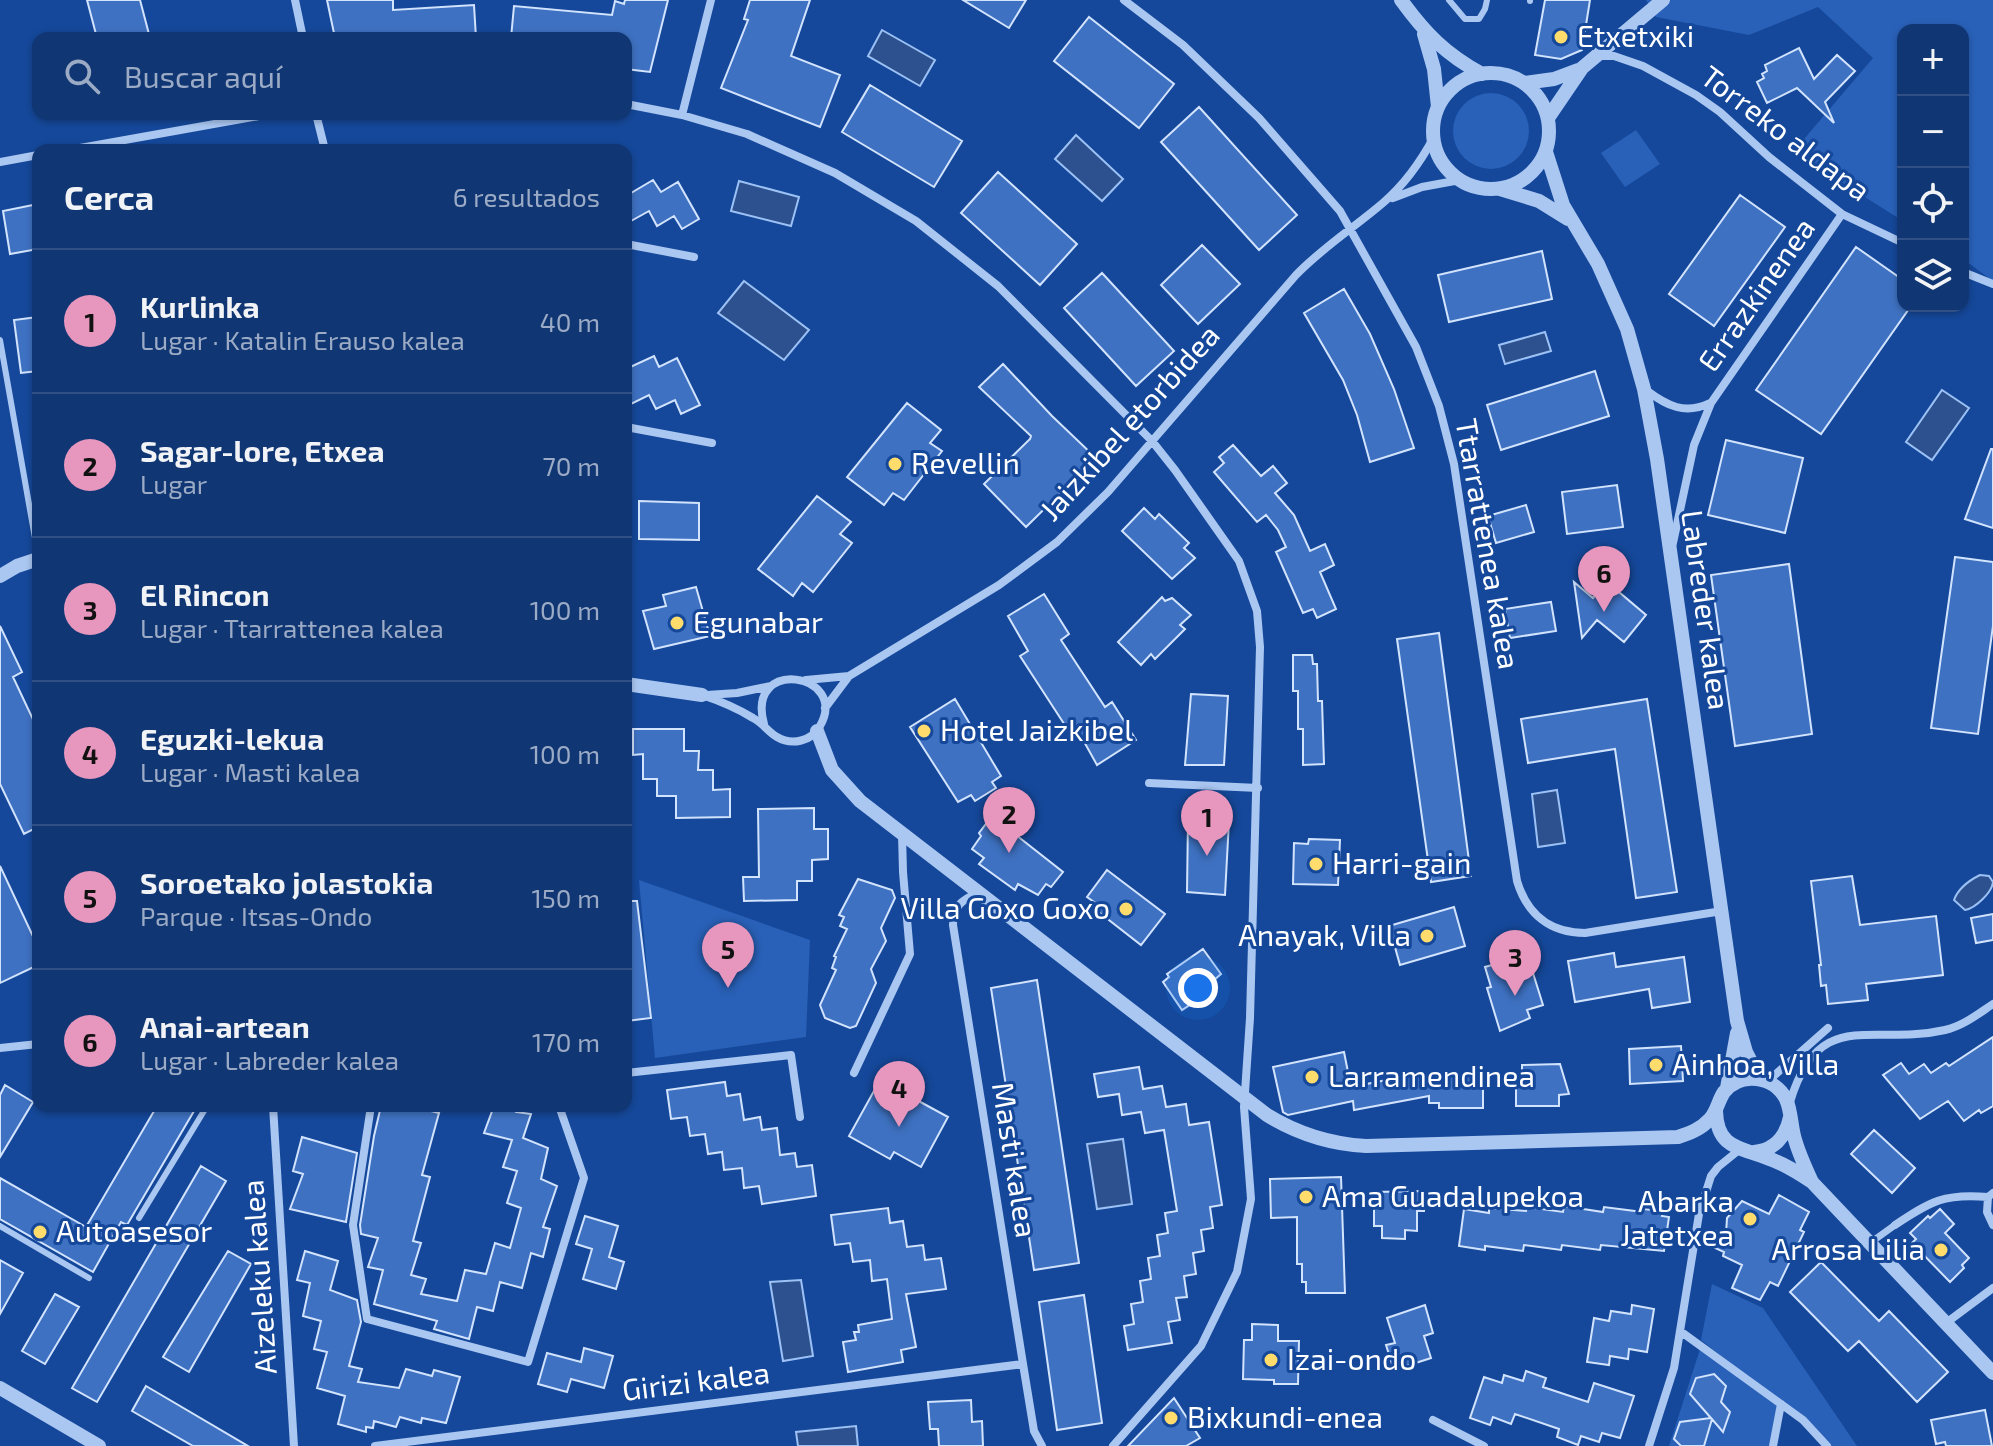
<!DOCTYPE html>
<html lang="es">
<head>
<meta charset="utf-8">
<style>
  :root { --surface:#103674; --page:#193e79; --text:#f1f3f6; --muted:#9cabc5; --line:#305086; --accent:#e797bd }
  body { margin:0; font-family:"Exo 2",sans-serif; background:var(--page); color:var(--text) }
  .controls { position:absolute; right:24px; top:24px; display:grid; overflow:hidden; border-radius:16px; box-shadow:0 2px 6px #0004 }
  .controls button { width:72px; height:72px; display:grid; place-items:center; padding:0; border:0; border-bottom:2px solid var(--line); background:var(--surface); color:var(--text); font:40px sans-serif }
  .you { position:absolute; left:1198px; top:988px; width:28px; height:28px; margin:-20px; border:6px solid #fff; border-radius:50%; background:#1a73e8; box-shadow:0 0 0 12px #1a73e833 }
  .badge { display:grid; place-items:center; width:52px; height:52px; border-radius:50%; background:var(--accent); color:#111; font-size:26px; font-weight:700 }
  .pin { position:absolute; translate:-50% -66px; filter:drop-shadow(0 2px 4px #0008) }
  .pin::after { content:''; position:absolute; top:42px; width:28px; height:24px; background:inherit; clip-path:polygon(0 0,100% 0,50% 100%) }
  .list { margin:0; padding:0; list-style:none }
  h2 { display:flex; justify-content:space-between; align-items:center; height:104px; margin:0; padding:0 32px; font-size:34px }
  h2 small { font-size:26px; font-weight:400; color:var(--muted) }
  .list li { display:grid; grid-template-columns:52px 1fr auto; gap:24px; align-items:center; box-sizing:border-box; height:144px; padding:0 32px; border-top:2px solid var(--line) }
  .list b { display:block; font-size:30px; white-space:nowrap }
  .list p { margin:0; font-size:26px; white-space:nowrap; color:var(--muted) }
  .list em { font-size:26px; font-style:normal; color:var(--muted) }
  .icon { flex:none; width:44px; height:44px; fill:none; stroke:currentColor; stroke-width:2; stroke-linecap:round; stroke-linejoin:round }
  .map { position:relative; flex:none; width:1993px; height:1446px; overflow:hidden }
  .search { position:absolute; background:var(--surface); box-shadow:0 2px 6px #0004; left:32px; top:32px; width:600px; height:88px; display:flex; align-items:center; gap:20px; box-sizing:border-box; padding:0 28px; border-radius:16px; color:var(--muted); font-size:30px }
  .panel { position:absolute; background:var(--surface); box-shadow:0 2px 6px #0004; left:32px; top:144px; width:600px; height:968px; border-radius:16px }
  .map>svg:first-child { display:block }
</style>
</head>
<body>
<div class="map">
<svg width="1993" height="1446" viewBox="0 0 1993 1446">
  <rect width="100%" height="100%" fill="#15489a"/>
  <!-- green -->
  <path fill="#2961b8" d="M1646,0h347v281l-30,-22v-229h-60v191l-110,-69 80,-94 -55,-51 -69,28 -93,-18z
    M1453 131a38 38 0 1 1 76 0a38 38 0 1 1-76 0Z
    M1636,130l24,34 -35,23 -24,-34z
    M639,880l171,60 -4,97 -151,21z
    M1712,1284l51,24 94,138h-27l-48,-43 -12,43h-101l32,-100 76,54 -76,-60z"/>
  <!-- water -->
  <path fill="#2c518e" stroke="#9cc1f5" stroke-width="2" d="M882,30l53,30 -15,26 -52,-30z
    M1076,135l47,44 -21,22 -47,-42z
    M739,181l60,16 -8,29 -60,-15z
    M744,281l65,49 -25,30 -66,-47z
    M1545,332l6,19 -46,13 -6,-19z
    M1942,390l27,18 -37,52 -26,-18z
    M1557,790l8,53 -27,4 -6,-53z
    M1980,875l9,1 4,6c-1,10 -17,26 -28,28l-11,-10c4,-11 16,-20 26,-25z
    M1123,1139l9,65 -35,5 -10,-65z
    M801,1280l12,76 -30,5 -13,-79z
    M856,1426l2,20h-60l-2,-14z"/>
  <!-- building -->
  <path fill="#3e71c1" stroke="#d2e3fd" stroke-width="2" d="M87,0h53l10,38h-53z
    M327,0h66v10l81,-5 2,33h-141z
    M625,0h43l-18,72 -24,-3v-31h-115l3,-32 98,9 3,-14 9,3z
    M750,0h60l-19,56 49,19 -20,52 -99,-39 27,-68 -4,-1z
    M963,0h63l-17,28z
    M1545,0h45l-8,50 -21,9 -26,-4z
    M1089,17l85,67 -35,44 -85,-67z
    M1799,48l15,31 23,-24 18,16 -30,31 9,21 -37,-35 -30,15 -10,-21 7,-4 -2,-4 5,-3 -2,-6z
    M870,85l92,56 -28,46 -92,-55z
    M1199,107l98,108 -38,35 -98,-108z
    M998,172l79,72 -37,41 -79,-72z
    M653,180l8,12 17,-10 21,37 -17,10 -8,-13 -17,10 -8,-15 -18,10 -5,-9v-16z
    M1740,195l45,32 -71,99 -45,-32z
    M38,204v45l-28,5 -7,-43z
    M1202,245l38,39 -42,40 -37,-39z
    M1856,247l47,33v26h8l-90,128 -65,-44z
    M1542,251l10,48 -103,23 -11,-47z
    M1102,273l72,78 -38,35 -72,-78z
    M1344,289l26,45 24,55 20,59 -44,14 -13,-47 -14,-35 -39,-67z
    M38,317v54l-17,2 -7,-53z
    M654,356l5,11 18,-9 23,47 -19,9 -6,-14 -19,9 -7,-14 -18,9 -5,-11v-24z
    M1003,364l49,52 44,42 -70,69 -42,-43 46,-45 1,-3 -52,-49z
    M1595,371l14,45 -108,34 -14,-45z
    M907,403l34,27 -11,13 12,8 -38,49 -11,-7 -9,12 -37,-28z
    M1726,440l77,18 -18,75 -77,-18z
    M1233,445l28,31 12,-10 14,17 -12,10 19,22 16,36 15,-7 9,21 -14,7 16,37 -19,9 -4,-9 -10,4 -27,-61 10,-5 -8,-17 -12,-15 -9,7 -43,-50 10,-9 -5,-6z
    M1991,449h2v79l-28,-9z
    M1617,485l6,42 -56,7 -5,-42z
    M817,496l34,26 -11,12 12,9 -39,49 -11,-9 -9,13 -35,-27z
    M639,501l60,2v37l-60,-1z
    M1526,505l8,27 -38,11 -8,-27z
    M1144,508l11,11 4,-5 30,29 -5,5 11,10 -23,21 -50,-48z
    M1955,557l38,5v64l-15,108 -47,-6z
    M1789,564l23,170 -77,12 -24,-171z
    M1574,582l19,16 14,-16 39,33 -22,27 -27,-22 -15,18z
    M696,587l14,49 -56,13 -11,-38 23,-5 -3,-11z
    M1044,594l25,40 -8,6 44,67 7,-5 24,38 -39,25 -20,-36 -7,4 -50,-77 8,-5 -20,-35z
    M1162,597l3,4 7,-3 19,17 -11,10 5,4 -30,30 -4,-5 -10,11 -23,-23z
    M1551,602l5,29 -46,7 -5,-29z
    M0,626l22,46 -9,5 25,53v97l-14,7 -24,-50z
    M1439,633l32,243 -40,6 -34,-243z
    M1293,655h19l1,9h4l1,37h4l2,63 -21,1v-36h-5v-38h-5z
    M1191,694l37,2 -4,69h-39z
    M955,699l46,77 -9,6 4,6 -21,13 -4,-6 -13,7 -48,-75z
    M1647,699l30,193 -41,6 -21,-149 -87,14 -7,-44z
    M633,729h51v22h15l-1,19h15v20l17,-1v28l-54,1v-22h-19v-17h-14v-25l-10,1z
    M814,808v21h14v30l-16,1v21h-15v19l-53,1 -1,-24h16l-1,-68z
    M992,816l71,56 -12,15 -5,-3 -8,11 -20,-11 -3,6 -36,-26 5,-6 -12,-9 9,-13 -2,-3z
    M1188,818l41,3 -4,74 -38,-3z
    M1309,839l31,1 -2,45 -45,-1 1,-41 14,1z
    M0,866l38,81v18l-38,18z
    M1107,870l58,44 -24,31 -50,-39 3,-4 -7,-5z
    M1852,876l8,49 76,-9 7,59 -77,9 2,16 -40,4 -2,-19 -5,1 -2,-21h2l-10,-84z
    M858,879l34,11 3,8 -14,30 5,13 -15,28 5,14 -20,43 -6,2 -25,-10 -5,-13 16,-35 -4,-2 4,-11 -2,-1 13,-27 -7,-3 4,-9 -5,-2z
    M626,901h11l14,117 -25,3z
    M1454,907l11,39 -65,19 -11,-39z
    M1993,914v26l-17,3 -5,-25z
    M1203,949l18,25 -8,7 4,6 -35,23 -19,-28 6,-5 -2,-3z
    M1614,953l2,14 68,-10 6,45 -38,6 -3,-19 -74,13 -7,-41z
    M1509,960l6,19 18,-6 10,32 -16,5 3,8 -30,13 -13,-43 4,-1 -6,-20z
    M1037,980l42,283 -45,7 -43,-282z
    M1993,1037v69l-12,7 -2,-3 -15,11 -16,-20 -28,18 -37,-44 18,-12 8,11 15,-10 7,9 15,-10 3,3z
    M1681,1046l2,35 -53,3 -1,-35z
    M1344,1052l7,35 56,-11h76v32h-44v-5h-10v-7l-75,14 -1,-9 -65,14 -5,-3 -10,-45z
    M1560,1064l9,30 -10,1v11h-43v-22h6v-19z
    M1139,1067l4,22 19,-3 4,21 20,-3 3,21 20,-3 13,83 -12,2 3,21 -12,2 3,21 -11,2 3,21 -12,2 3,21 -11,1 4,22 -12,2 4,21 -44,7 -4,-24 10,-2 -3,-20 12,-2 -3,-21 11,-2 -3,-21 12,-2 -3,-21 11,-2 -3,-20 12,-2 -13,-81 -19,3 -4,-21 -19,3 -3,-21 -21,3 -4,-23z
    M880,1080l68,37 -27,50 -27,-15 -4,7 -41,-23z
    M725,1082l2,14 13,-2 4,26 16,-3 2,13 15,-2 3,27 15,-2 2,14 15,-2 4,31 -54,8 -3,-18 -15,2 -2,-20 -18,2 -2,-18 -14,2 -3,-20 -15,2 -3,-19 -16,2 -4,-29z
    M5,1085l28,17 -33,55v-62z
    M157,1106h40l-70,119 -6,-3 -28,50 -93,-53v-41l86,49z
    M381,1106h30l28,7 -17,62 8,2 -17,64 8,2 -10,32 15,4 -5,15 36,7 8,-31 21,4 9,-31 15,5 11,-40 -14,-5 10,-32 -14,-4 9,-27 -28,-7 10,-27h23l-1,6 15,2 -8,24 25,10 -7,31 16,7 -14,41 7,2 -7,28 -12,-4 -9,35 -22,-6 -7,29 -16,-4 -8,32 -35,-10 3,-8 -63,-17 9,-34 -15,-3 10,-29 -17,-4 -1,-9 14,-89z
    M1874,1130l41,38 -23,25 -41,-39z
    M302,1137l55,16 -11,69 -56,-13 13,-35 -10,-3z
    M201,1166l25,15 -129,221 -25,-14z
    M1341,1177l4,116h-39v-11h-4v-18h-5v-47l-26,1 -1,-39z
    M1425,1191l-1,20h-7v20l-12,-1v9l-23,-1v-12h-8v-34z
    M1779,1195l30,17 -9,18 4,2 -26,54 -8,-4 -10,18 -28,-12 10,-23 -19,-9 1,-4 -9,-4 2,-17 9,3 1,-16 15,-17 27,13z
    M1564,1206l39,6 1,-5 39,5v-3l20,2 -1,5 7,1 -5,34 -63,-6 -1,5 -38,-5 -1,5 -37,-5 -1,6 -38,-5v4l-26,-4 5,-37 25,4v-5l37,3 1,-4 36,5z
    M888,1208l2,15 13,-2 4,26 16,-2 2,15 16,-2 5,31 -40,5 10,53 -15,3 2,12 -55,10 -5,-30 13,-2 -2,-8h5l-1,-7 34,-6 -5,-40 -15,2 -2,-21 -17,2 -3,-19 -15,2 -4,-30z
    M1940,1209l14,15 -9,9 24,25 -7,7 2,3 -14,14 -38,-39 4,-4 -6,-6 18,-17 2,2z
    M585,1216l33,10 -9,31 15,5 -8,27 -33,-10 9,-30 -16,-5z
    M228,1251l23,13 -62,108 -26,-15z
    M305,1251l33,10 -8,29 27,10 4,22 -12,44 13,3 -4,13 41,6 7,-19 26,7 2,-6 26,7 -14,46 -24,-5 -1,5 -21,-6 -4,10 -22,-6 -1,7 -7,-1v5l-28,-8 7,-28 -28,-8 10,-36 -13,-3 7,-28 -18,-5 7,-33 -13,-3z
    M0,1260l23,13 -23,41z
    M1821,1262l58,59 10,-10 59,61 -31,30 -58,-61 -11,10 -58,-59z
    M55,1294l24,13 -34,57 -23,-13z
    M1084,1295l18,128 -45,7 -18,-128z
    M1425,1305l8,28 -9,3 7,22 -37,12 -8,-25 9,-2 -8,-25z
    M1632,1305l22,4 -7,43 -18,-3 -1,10 -18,-3 -1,9 -22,-3 7,-44 15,3 2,-10 20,3z
    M1252,1324l26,1v16h21l-1,43h-24v-4l-31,-1 1,-39h8z
    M584,1348l29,8 -9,32 -33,-9 -4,13 -29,-8 9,-31 34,9z
    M1526,1371l20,7 -3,9 45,15 6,-19 40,13 -14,42 -18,-5 -3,9 -18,-6 -3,9 -21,-8 2,-8 -44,-15 -4,10 -18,-7 -3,8 -20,-7 14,-41 18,6 2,-8 19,6z
    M1714,1374l12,12 -5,16 9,10 -7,20 -11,-13 -8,27h-23l-7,-7 6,-17 31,-4 -21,-24 6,-16z
    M146,1386l102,60h-55l-61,-35z
    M1174,1398l26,40 -14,8h-58z
    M971,1400l1,22 10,-1 1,25h-44l-1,-17h-8l-2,-27z
    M1985,1410l7,36h-46l-1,-4 -9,2 -5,-24z"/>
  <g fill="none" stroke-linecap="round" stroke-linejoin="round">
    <!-- service -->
    <path stroke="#aac7f2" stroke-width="6" d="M1449,0l16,19h14l6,-10 2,-9
      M1530,1v-1
      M0,340l38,215
      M139,1218l68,-112
      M0,1226l89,52"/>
    <!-- pedestrian -->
    <path stroke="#aac7f2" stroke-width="7" d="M1870,1243l25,-18"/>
    <!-- minor -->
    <path stroke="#aac7f2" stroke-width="8" d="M295,0l8,38
      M1124,0l59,45 76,73 81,93 76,136 23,59 15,58 63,417c10,33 33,52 68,52l137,-22
      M1600,56h14l29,10 53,29 24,17 49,45 73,57 61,29
      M626,104l56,11 65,19 88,39 81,48 82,65 154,155 23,29 64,91 18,50 3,36 -10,371 -6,89 7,92 -14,73 -36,74 -88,100
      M316,114l9,36
      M682,115l29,-115
      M69,150l201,-36
      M0,162l38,-7
      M1393,198l29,-11 38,-7
      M626,244l68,13
      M1963,272l30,12
      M1646,390c21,16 39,25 64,13
      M626,427l86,16
      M1673,543l21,-98 17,-42 131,-189
      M806,680l43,-4
      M702,695c18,6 35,13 51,23 10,5 15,14 24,19 15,9 35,4 43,-11 30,-53 -75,-70 -56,-2
      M707,695l30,-2 34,-7
      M825,708l24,-32 150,-91 58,-43 51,-50 188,-217c27,-28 59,-48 88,-73 21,-18 37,-41 50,-65
      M1149,783l109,5
      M978,893c-17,7 -25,14 -25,32l70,439 11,67 8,15
      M0,1048l38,-4
      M626,1073l165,-18 9,62
      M854,1073l56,-119 -7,-82 -1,-38
      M1768,1081l60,-53
      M1790,1102c29,-97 81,-55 155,-72 18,-4 33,-16 48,-26
      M273,1106l21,340
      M371,1106l-18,119 14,94 161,43 56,-184 -25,-72
      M1993,1193l-5,4 -1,15 6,13
      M1895,1225c36,-24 50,-32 93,-28
      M1946,1323l47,-35
      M1680,1331l123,89 24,26
      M1433,1420l51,26
      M375,1446l648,-82
      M1649,1446l25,-78 25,-154 12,-38 7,-9 21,-17
      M1773,1446l8,-42"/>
    <!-- tertiary -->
    <path stroke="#aac7f2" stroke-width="14" d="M1401,0c24,33 44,54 81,74
      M1424,34l10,35 4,38
      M1433 131a58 58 0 1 1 116 0a58 58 0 1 1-116 0Z
      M1524,83l30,-4 24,-9
      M1548,118l34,-50 81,-68
      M1546,152l17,53 35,59 29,65 17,60 13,70 80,562 9,31 14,27
      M1500,189l39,12 29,18
      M0,576l17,-10 21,-7
      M626,684l76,11
      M817,731l15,39 28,31 407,314c31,19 62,29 99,31l312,-9c12,-4 23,-8 32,-18 7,-8 8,-18 14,-27 17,-21 50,-16 62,7 5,11 5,25 8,37 4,16 11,31 18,46
      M1727,1088l10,-55
      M1716,1111c1,37 23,36 51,47 16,5 30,14 45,24l181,191
      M1754,1152c20,-2 32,-15 36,-35
      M0,1388l99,58"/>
  </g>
  <!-- markers -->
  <g fill="#ffdc6b" stroke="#15489a" stroke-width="3">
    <circle cx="1561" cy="37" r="8"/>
    <circle cx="895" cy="464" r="8"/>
    <circle cx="677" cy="623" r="8"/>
    <circle cx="924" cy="731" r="8"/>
    <circle cx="1316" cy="864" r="8"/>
    <circle cx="1126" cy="909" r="8"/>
    <circle cx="1427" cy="936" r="8"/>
    <circle cx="1656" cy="1065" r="8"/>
    <circle cx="1312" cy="1077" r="8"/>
    <circle cx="1306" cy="1197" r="8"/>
    <circle cx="1750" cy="1219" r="8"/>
    <circle cx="40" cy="1232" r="8"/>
    <circle cx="1941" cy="1250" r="8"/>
    <circle cx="1271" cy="1360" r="8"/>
    <circle cx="1171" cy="1418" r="8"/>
  </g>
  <g text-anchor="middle" stroke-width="6" stroke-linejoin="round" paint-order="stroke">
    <!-- poi labels -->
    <g font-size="30" fill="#fff" stroke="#15489a" text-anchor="start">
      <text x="1577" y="47">Etxetxiki</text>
      <text x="911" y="474">Revellin</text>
      <text x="693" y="633">Egunabar</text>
      <text x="940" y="741">Hotel Jaizkibel</text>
      <text x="1332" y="874">Harri-gain</text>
      <text x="1110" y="919" text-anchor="end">Villa Goxo Goxo</text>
      <text x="1411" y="946" text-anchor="end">Anayak, Villa</text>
      <text x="1672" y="1075">Ainhoa, Villa</text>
      <text x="1328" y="1087">Larramendinea</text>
      <text x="1322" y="1207">Ama Guadalupekoa</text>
      <text x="1734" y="1212" text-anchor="end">Abarka<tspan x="1734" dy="34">Jatetxea</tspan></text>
      <text x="56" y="1242">Autoasesor</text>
      <text x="1925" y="1260" text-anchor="end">Arrosa Lilia</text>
      <text x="1287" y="1370">Izai-ondo</text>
      <text x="1187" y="1428">Bixkundi-enea</text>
    </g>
    <!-- street labels -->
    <g font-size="30" fill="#fff" stroke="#15489a">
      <text transform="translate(1785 134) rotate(37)" y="10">Torreko aldapa</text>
      <text transform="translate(1757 295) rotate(-55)" y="10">Errazkinenea</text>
      <text transform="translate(1130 423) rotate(-48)" y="10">Jaizkibel etorbidea</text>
      <text transform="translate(1487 544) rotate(80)" y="10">Ttarrattenea kalea</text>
      <text transform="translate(1705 610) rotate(82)" y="10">Labreder kalea</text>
      <text transform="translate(1014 1160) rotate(81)" y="10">Masti kalea</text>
      <text transform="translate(260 1277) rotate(-94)" y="10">Aizeleku kalea</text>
      <text transform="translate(696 1382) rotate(-7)" y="10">Girizi kalea</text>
    </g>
  </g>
</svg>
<div class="controls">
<button>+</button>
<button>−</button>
<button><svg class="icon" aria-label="locate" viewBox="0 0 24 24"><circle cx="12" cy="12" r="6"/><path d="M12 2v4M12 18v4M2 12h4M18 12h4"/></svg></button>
<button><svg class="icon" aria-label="layers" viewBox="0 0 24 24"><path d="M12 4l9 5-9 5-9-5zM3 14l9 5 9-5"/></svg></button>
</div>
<div class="you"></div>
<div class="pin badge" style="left:1207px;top:856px">1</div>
<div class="pin badge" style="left:1009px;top:853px">2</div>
<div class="pin badge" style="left:1515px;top:996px">3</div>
<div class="pin badge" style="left:899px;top:1127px">4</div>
<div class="pin badge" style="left:728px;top:988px">5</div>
<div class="pin badge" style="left:1604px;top:612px">6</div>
<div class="search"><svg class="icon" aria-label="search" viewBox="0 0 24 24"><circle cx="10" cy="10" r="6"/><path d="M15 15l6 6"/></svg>Buscar aquí</div>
<section class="panel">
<h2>Cerca<small>6 resultados</small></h2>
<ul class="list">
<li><span class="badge">1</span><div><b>Kurlinka</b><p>Lugar · Katalin Erauso kalea</p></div><em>40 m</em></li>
<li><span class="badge">2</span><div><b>Sagar-lore, Etxea</b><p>Lugar</p></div><em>70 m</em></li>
<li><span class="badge">3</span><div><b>El Rincon</b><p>Lugar · Ttarrattenea kalea</p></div><em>100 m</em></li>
<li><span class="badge">4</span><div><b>Eguzki-lekua</b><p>Lugar · Masti kalea</p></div><em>100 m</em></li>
<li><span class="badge">5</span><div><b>Soroetako jolastokia</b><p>Parque · Itsas-Ondo</p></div><em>150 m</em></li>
<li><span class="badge">6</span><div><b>Anai-artean</b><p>Lugar · Labreder kalea</p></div><em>170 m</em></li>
</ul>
</section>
</div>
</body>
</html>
